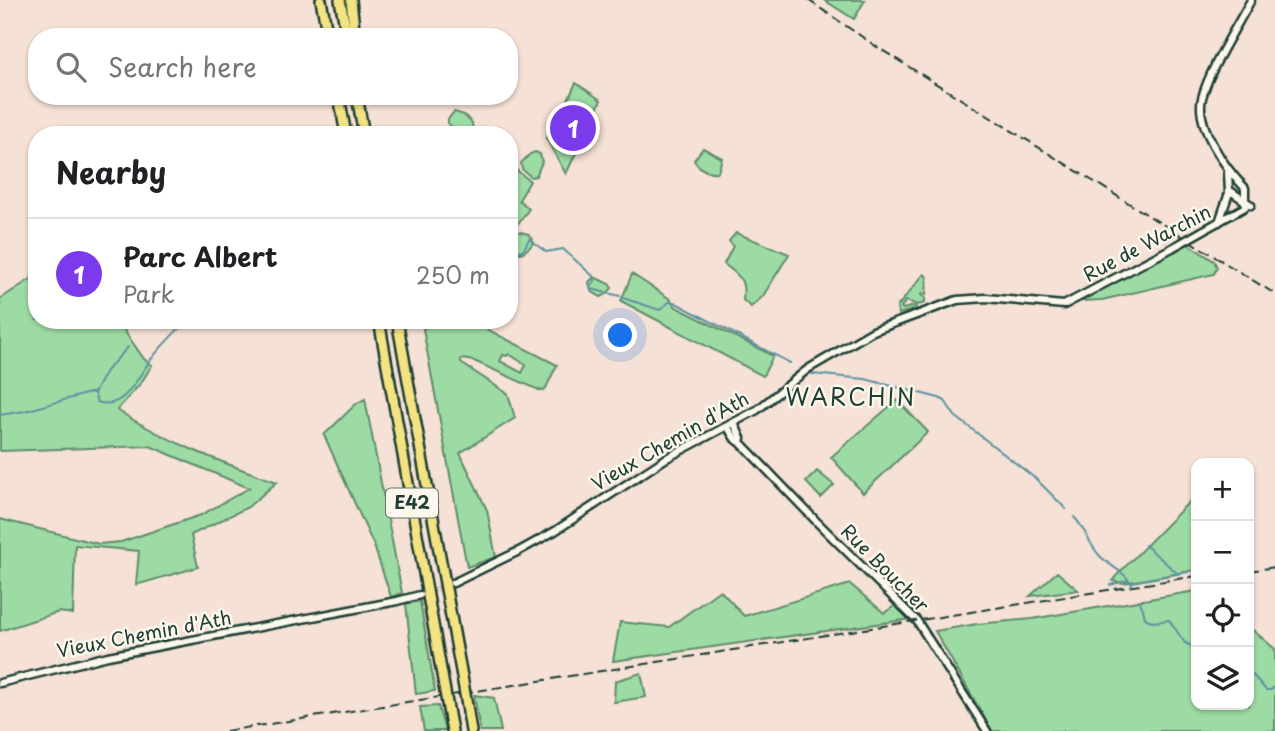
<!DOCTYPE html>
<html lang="en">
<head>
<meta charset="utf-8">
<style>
  :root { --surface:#fff; --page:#f6f6f6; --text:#202124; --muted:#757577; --line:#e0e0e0; --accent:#7c3aed }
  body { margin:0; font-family:"Playpen Sans",sans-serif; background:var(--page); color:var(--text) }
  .controls { position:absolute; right:21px; bottom:21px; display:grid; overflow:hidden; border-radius:14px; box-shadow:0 2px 5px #0004 }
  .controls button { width:63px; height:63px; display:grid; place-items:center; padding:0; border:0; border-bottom:2px solid var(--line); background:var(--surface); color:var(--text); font:35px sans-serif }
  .you { position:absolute; left:621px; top:336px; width:24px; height:24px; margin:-18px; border:5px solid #fff; border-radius:50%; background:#1a73e8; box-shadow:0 0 0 10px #1a73e833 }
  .badge { display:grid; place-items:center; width:46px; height:46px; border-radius:50%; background:var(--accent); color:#fff; font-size:23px; font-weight:700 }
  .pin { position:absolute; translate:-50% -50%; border:4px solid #fff; box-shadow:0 2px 7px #0006 }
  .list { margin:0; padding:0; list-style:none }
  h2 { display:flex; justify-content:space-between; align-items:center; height:91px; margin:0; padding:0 28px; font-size:30px }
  h2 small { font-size:23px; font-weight:400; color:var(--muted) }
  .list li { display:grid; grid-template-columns:46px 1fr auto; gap:21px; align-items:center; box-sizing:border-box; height:112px; padding:0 28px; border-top:2px solid var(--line) }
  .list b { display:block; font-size:26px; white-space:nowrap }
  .list p { margin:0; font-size:23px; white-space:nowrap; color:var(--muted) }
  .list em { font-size:23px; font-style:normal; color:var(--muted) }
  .icon { flex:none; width:38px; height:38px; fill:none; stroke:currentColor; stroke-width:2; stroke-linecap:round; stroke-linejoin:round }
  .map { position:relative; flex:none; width:1275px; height:731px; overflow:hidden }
  .search { position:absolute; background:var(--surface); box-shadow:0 2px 5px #0004; left:28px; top:28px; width:490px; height:77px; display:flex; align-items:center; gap:18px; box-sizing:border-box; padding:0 24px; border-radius:28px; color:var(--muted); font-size:26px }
  .panel { position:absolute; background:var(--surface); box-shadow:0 2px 5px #0004; left:28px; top:126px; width:490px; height:203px; border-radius:28px }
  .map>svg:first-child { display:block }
</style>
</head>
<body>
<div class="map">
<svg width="1275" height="731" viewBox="0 0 1275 731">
  <rect width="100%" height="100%" fill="#f5e1d5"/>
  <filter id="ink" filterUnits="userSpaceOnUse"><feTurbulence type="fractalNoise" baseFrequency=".0143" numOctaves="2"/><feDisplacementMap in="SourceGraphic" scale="14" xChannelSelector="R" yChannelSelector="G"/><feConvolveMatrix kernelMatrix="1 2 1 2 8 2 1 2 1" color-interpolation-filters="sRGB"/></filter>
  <g filter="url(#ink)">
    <!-- green -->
    <path fill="#9ddba4" stroke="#5e8c6c" stroke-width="2" fill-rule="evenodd" d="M824,0h41l-11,19z
      M576,83l25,17 -35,74 -20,-36 9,-11 3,2 3,-3 -2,-3 7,-12 -2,-3z
      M454,112l10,3 8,8 1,7 -4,3 -12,-3 -9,-6v-5z
      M703,148l19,10 -4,14c-10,1 -19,-3 -24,-12z
      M535,152l5,2 2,8 -6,14 -5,1 -9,-8 -1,-6 9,-9z
      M509,164l21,17 -11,19 10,9 -16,21 15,4 6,8c-5,7 -12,14 -21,10l-4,2z
      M736,233l53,21 -26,42 -12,11 -8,-7c3,-20 -4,-25 -19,-36l9,-18 -4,-5z
      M1188,244l26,17 3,6 -3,7 -112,26 -22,1z
      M632,274l38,25 6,8 97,49 -10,20 -142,-75z
      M924,274l3,3 -1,18 -3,-2 -2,2 4,3v5l-7,2 -12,-4 -5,6 2,2 12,-3 2,3 -19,5 -1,-7z
      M37,275v45h80l27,39 8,6 -11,18 -24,27c50,32 103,52 160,72l-29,25 -57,28 7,32 -62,18 3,-34 -64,-6 -2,69 -14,-2 -59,19v-112l99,25 22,-2 80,-27 48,-27 -99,-42 -150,5v-152z
      M594,277l15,7 3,4 -5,6 -6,3 -10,-6 -2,-9z
      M438,320h31l88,45 -12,25 -4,1 -67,-30 -13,-2v4l47,31 7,24 -55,35 27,57 9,47 -29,10 -44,-238zM509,354l17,11 -4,8 -22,-12 3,-6 4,1z
      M365,399l37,194 -11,4 -17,-51 -50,-111 33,-32z
      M897,400l31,32 -65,61 -32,-36z
      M817,471l17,14 -13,13 -15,-16z
      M1191,500l5,5v65l-72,13 -11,-2 3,-5z
      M1057,572l21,18 -48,6z
      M850,584l34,29 12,-8 15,14 -298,42 7,-39 49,5 51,-37 24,26z
      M1196,591v114h53v-78l26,22v82h-283l-57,-100 42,-7 55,-5z
      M420,601l15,90 -19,3 -10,-90z
      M641,673l5,24 -32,5 1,-21z
      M474,695l20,3 7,33h-21z
      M438,706l7,25h-21l-4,-24z"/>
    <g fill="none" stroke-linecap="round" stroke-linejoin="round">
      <!-- stream -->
      <path stroke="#5d92a1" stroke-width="2" d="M509,256l15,-7 5,-10 17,13 17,-3 31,28 1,4 -5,5 1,3 29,7
        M623,298l37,12 9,-8h5l116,61
        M812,374l53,5 74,19 6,3 10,15 81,63 30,30
        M94,393l12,-22 22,-24
        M0,415l25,-4 64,-18h5l3,9c29,10 41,-28 56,-45 10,-13 23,-25 34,-37
        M1074,517c11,11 15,27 25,38 10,11 27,17 34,31
        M1145,545l31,27
        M1132,582l56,-10
        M1110,585l19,-5
        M1139,600l4,9 2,9 8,4 16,-2 16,23 11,5
        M1249,671l17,19h5l4,-4"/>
      <!-- minor-tunnel -->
      <path stroke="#cac0b5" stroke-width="6" stroke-dasharray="6 3" stroke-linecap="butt" d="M420,595l27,-10"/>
      <defs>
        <path id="minor" d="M1229,190l22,15
          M1219,222l10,-29 -1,-21
          M1202,231l43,-24v-19c-19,-19 -50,-62 -43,-90 7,-28 35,-72 49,-98
          M734,423l7,15 -1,4
          M727,426l8,13 5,3 78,81 99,98 70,110
          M453,583l66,-32 36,-20 110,-72 92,-49 51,-41 65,-38 84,-31 29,-2 78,7 108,-57
          M0,683l108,-27 289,-55 23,-6"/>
        <path id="highway" d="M321,0l7,37
          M340,0l7,37
          M351,0l4,37
          M339,96l7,39
          M357,96l7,39
          M379,320l65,366
          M397,320l66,362
          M467,706l4,25
          M448,709l4,22"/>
      </defs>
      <!-- minor casing -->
      <use href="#minor" stroke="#1f3d34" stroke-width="11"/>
      <!-- highway casing -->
      <use href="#highway" stroke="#1f3d34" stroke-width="14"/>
      <!-- minor -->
      <use href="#minor" stroke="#fbf7ec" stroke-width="6"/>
      <!-- highway -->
      <use href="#highway" stroke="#f4e382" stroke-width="9"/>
      <!-- rail -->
      <path stroke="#1f3d34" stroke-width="2" stroke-dasharray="10 5" stroke-linecap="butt" d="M808,0l69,47 398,247
        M1249,571l26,-4
        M226,731l970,-155"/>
      <defs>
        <path id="minor-bridge" d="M1172,248l30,-17"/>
        <path id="highway-bridge" d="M463,682l4,24
          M444,686l4,23"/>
      </defs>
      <!-- minor-bridge casing -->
      <use href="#minor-bridge" stroke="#1f3d34" stroke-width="11" stroke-linecap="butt"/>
      <!-- highway-bridge casing -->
      <use href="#highway-bridge" stroke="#1f3d34" stroke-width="14" stroke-linecap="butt"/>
      <!-- minor-bridge -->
      <use href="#minor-bridge" stroke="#fbf7ec" stroke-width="6"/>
      <!-- highway-bridge -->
      <use href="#highway-bridge" stroke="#f4e382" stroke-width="9"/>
    </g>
  </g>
  <g text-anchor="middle" stroke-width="5" stroke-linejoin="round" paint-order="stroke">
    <!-- shield labels -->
    <rect fill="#fbf7ec" stroke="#61756b" stroke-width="2" x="386" y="488.5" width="52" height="29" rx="5"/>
    <g font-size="18" font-weight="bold" fill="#1f3d34">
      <text x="412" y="509">E42</text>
    </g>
    <!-- street labels -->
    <g font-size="19" fill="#1f3d34" stroke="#fbf7ec">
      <text transform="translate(1147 243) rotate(-28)" y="7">Rue de Warchin</text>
      <text transform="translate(670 441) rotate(-30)" y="7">Vieux Chemin d'Ath</text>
      <text transform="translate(885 568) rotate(45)" y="7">Rue Boucher</text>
      <text transform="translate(144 634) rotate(-11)" y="7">Vieux Chemin d'Ath</text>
    </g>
    <!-- quarter labels -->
    <g font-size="23" letter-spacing="2" fill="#1f3d34" stroke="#fbf7ec">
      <text x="851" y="406">WARCHIN</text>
    </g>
  </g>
</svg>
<div class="controls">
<button>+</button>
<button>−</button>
<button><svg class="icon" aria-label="locate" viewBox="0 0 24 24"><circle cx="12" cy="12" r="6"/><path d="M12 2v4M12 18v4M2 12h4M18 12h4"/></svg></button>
<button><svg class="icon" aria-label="layers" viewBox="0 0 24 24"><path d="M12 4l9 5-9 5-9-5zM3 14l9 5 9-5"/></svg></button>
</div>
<div class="you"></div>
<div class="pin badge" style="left:573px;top:128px">1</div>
<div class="search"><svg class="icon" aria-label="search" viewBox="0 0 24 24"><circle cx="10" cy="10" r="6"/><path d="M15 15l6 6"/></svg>Search here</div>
<section class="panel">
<h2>Nearby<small></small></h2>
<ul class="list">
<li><span class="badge">1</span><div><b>Parc Albert</b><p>Park</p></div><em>250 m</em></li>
</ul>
</section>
</div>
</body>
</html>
